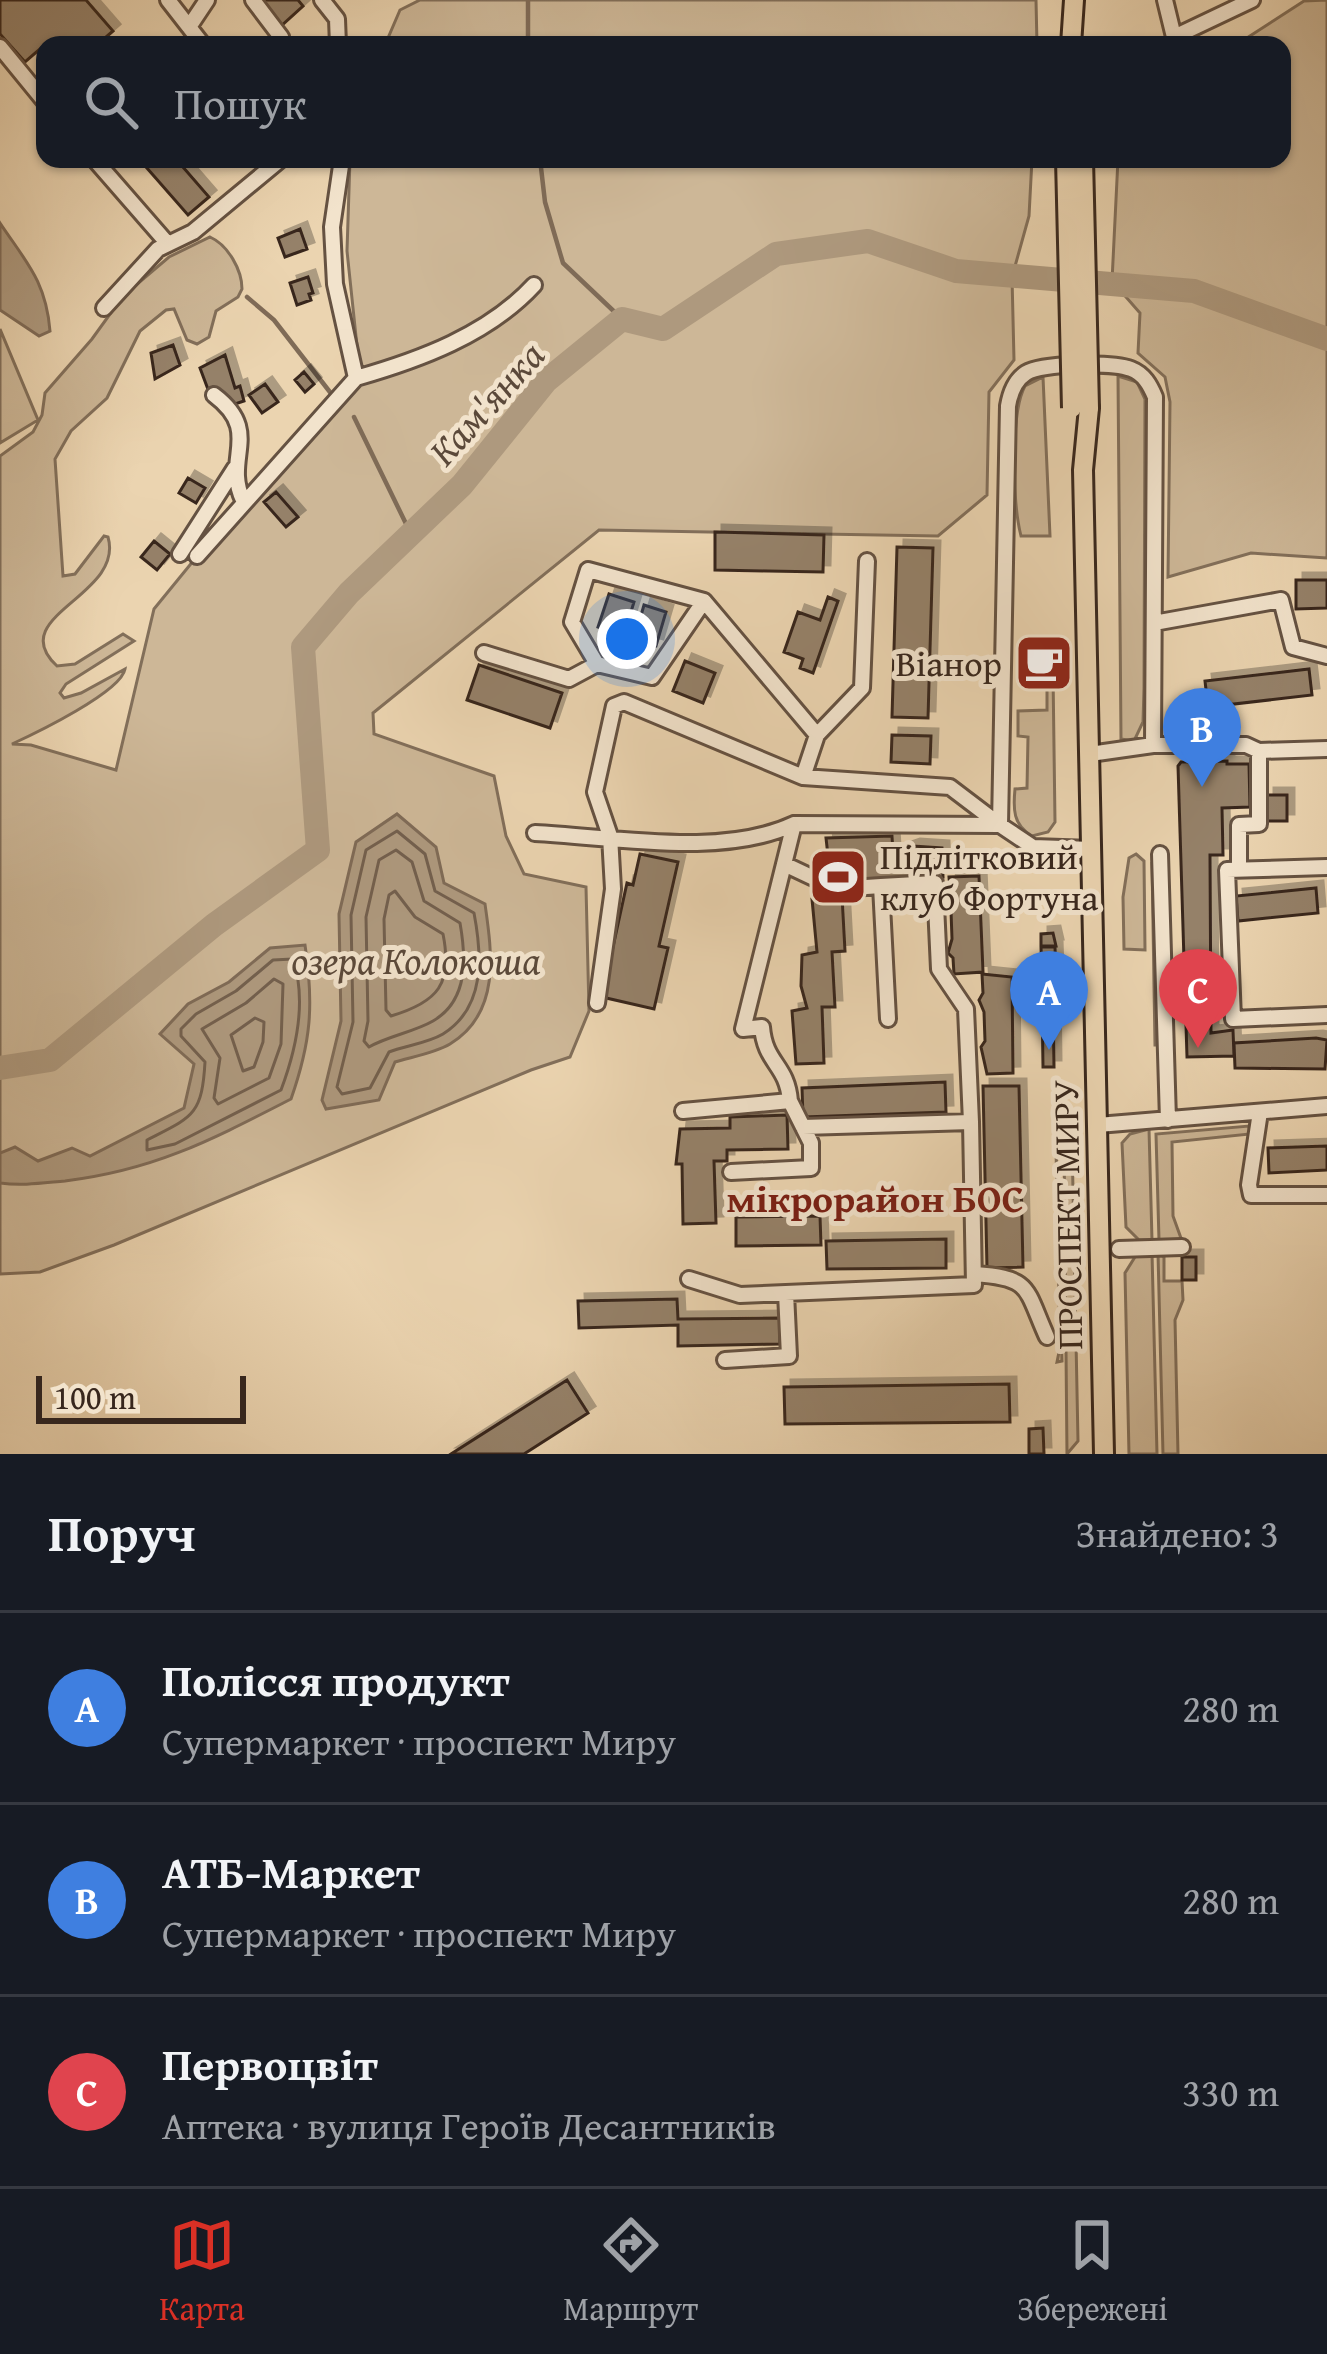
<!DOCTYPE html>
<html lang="uk">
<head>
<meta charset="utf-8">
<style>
  :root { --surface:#171b24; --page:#242831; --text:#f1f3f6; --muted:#9ea1a6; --line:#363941; --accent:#d93025 }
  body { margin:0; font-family:"Gentium Book Plus",serif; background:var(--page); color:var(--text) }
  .scale { position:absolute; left:36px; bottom:30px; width:210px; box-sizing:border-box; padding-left:12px; border:6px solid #38271d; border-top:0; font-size:33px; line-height:42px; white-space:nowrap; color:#38271d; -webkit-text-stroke:9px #f2e3cc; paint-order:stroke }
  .you { position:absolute; left:627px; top:639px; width:42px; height:42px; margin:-30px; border:9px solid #fff; border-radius:50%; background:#1a73e8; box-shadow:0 0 0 18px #1a73e833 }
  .badge { display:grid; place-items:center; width:78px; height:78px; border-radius:50%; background:var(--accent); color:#fff; font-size:39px; font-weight:700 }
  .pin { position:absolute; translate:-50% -99px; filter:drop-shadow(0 3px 6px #0008) }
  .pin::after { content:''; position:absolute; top:63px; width:42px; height:36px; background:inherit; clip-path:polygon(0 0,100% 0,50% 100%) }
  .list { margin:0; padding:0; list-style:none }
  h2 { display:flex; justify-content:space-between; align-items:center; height:156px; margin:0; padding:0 48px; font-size:51px }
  h2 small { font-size:39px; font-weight:400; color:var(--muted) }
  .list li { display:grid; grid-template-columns:78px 1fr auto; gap:36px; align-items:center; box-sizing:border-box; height:192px; padding:0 48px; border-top:3px solid var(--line) }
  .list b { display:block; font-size:45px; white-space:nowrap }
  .list p { margin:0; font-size:39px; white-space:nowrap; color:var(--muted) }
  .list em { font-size:39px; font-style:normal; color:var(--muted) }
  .icon { flex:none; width:66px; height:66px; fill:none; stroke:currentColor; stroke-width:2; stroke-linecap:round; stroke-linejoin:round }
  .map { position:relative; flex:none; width:1327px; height:1454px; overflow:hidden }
  .search { position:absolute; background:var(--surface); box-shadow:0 3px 9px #0004; left:36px; right:36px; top:36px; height:132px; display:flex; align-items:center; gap:30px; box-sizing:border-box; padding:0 42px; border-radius:24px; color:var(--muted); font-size:45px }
  .sheet { height:732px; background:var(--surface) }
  nav { display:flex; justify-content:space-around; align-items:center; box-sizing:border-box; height:168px; border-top:3px solid var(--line); background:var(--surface); font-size:33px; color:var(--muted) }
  nav a { display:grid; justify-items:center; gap:6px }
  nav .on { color:var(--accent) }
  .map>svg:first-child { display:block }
</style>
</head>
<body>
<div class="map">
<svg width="1327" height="1454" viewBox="0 0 1327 1454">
  <defs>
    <filter id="shadow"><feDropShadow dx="7" dy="-7" stdDeviation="0" flood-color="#0004"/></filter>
  </defs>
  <rect width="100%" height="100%" fill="#ebd4b0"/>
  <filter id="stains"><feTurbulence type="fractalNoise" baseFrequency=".00167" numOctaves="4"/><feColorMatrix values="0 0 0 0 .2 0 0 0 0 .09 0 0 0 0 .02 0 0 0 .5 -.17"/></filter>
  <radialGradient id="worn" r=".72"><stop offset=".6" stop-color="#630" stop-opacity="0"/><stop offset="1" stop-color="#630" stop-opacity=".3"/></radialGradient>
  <!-- green -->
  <path fill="#cdb797" stroke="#826f5a" stroke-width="3" d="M420,0h616l1,45h-652l15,-35z
    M1327,0v558l-76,-5 -83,24 2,-175 -5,-25 -27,-24 2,-40 -28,-32 6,-122h164v-114h-46l68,-44z
    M350,159h682l-3,57 -17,61 2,83 -25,32 -2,103 -49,41 -339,-6 -226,183 1,21 120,42 12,60 18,38 62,13 3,124 -19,46 -39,13 -417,175 -74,27 -40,2v-818l33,-24 9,-17 3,-22 47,-54 31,-43 46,-39 41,-20c18,8 32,33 32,52l-4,8 -22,14 -7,26 -12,7 -10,-4 -13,-31 -8,1 -26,21 -33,67 -36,33 -16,28 8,117 12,-2 29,-38 4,1c17,59 -105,79 -51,129l18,-2 48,-30 11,7 -68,43 -6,9 4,5 17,-5 44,-24c-4,23 -89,64 -113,75l19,1 85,25 38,-161 89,-109 113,-122 1,-32 -10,-95z
    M0,329l38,91 -38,23z
    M1118,376l19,6 8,17 -1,289 -1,34 -9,19 -13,-2z
    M1043,377l7,159h-29c-8,-31 -11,-123 4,-150z
    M1047,673h6l2,149 -7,10 -16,4c-19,-11 -19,-27 -17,-47l12,-1 1,-51 -10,-1v-25l29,-1z
    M1136,854l8,7 1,89 -21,-1 -1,-52 6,-39z
    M1155,858l8,187h-8l-3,-182z
    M1055,1099l7,262 -5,1 3,-15z
    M1249,1126l1,8 -78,8 1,74 9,25 -23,-1 -3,-106z
    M1149,1129l3,111h-13l-13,-13 -4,-84 8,-9z
    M1072,1140l6,301 -11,13 -3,-313z
    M1144,1253h8l5,201h-28l-4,-181 10,-16z
    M1158,1253l6,4v24h18l1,19 -8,20 3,134h-15z"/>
  <!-- water -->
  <path fill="#ae997e" stroke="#7f6b57" stroke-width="3" d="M0,223c26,39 46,58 50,108l-11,5 -39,-26z
    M397,814l39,33 8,36 41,21c7,49 16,109 -35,140 -15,9 -39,13 -55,18l-16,38 -53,9 -4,-9 19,-79 -2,-107 17,-72z
    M305,945c9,60 6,97 -14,154 -80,41 -136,71 -226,82 -23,2 -43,5 -65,2v-30l15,-6 23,14 34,-13 18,8 94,-48 10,-44 -34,-30 28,-30 41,-22 41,-34z"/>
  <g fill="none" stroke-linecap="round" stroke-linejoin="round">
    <!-- shore -->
    <path stroke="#73604e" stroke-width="3" d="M397,831l28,23 10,37 39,22c8,42 12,94 -31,121 -15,9 -38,12 -54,18l-19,36 -28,6 -5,-7 16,-65 -2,-107 15,-65z
      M396,850l16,12 12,39 36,22c6,34 9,77 -27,98 -19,11 -45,15 -64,26l-5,-6 4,-20 -2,-104 13,-57z
      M395,891l20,26 28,17c10,50 -5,68 -52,82l-5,-6 -2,-91 5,-24z
      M293,959c14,42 3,91 -12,131l-106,54 -28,6v-10c45,-23 55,-24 58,-78l-24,-26v-7l15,-15 40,-23 37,-31z
      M274,979l9,5 -2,60 -12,34 -51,26 -4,-6 6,-40 -18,-29 44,-26z
      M255,1018l9,4 -1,20 -9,25 -11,4 -12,-36z"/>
    <!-- stream -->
    <path stroke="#7f6b57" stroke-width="4.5" d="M528,45v-45
      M540,159l5,43 18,61 59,56
      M247,297l27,23 59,76
      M354,417l57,117"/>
    <!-- river -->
    <path stroke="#ae997e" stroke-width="24" d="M0,1068l50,-8 164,-135 104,-75 -15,-203 46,-54 113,-108 84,-104 76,-62 41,10 113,-75 92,-13 88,30 238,20 133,48"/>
  </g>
  <!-- building -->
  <path fill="#958169" stroke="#38271d" stroke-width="3" filter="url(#shadow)" d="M0,0h86l27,31 -16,14h-52v7l-4,-4 -16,14 -25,-28z
    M260,0h38l5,6 -22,20z
    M139,159h37l33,38 -21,18z
    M300,229l7,20 -22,8 -7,-19z
    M308,277l5,16 -4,1 2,6 -14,5 -7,-22z
    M173,345l7,20 -25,14 -4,-26z
    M225,355l10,33 5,-2 4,15 -12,4 -8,-12 -15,-1 -9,-24z
    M304,372l10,12 -9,8 -10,-12z
    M265,384l13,18 -16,11 -13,-18z
    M188,478l17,10 -9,15 -17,-10z
    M276,492l22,25 -12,10 -22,-25z
    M715,532l109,3 -1,37 -108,-2z
    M154,541l16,13 -13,16 -16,-13z
    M897,547l36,1 -5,170 -36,-1z
    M1296,580h31v28l-31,1z
    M609,594l25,8 -10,33 -26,-8z
    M828,597l10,4 -25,72 -13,-5 3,-9 -19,-7 14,-40 22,8z
    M644,605l22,7 -10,34 -22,-6z
    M685,661l30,12 -12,30 -30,-12z
    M479,665l83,28 -12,35 -83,-28z
    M1309,669l3,26 -104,12 -3,-26z
    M892,735l39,1 -1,28 -39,-2z
    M1227,761v3h22l1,43 -28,1 1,47h-13l1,178 22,-3 1,26 -47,1 -9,-291 3,-4z
    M1267,795h20v26h-20z
    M892,836l1,17 20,-7 29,2 1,29 -112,6 -5,-45z
    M640,854l38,8 -19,84 9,2 -14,61 -52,-12 25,-114 6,2z
    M979,876l4,96 -29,2 -1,-16 -5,-5 4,-14 -1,-28 -5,-13 4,-6 -1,-15z
    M1316,888l2,25 -80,8 -2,-25z
    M842,896l3,55 -13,1 3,55h-13l2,56 -28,1 -4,-53 15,-3 -6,-22 1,-31 15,-3 -5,-53z
    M1053,933l3,13h-15v-12z
    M1041,947h14l1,29h-14z
    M982,974l30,3 1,96 -26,1 -6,-27 4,-6 -1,-29 -5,-12 4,-7z
    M1042,997h11l1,70h-11z
    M1316,1038l11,2 -2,29 -90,-1 -1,-25z
    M945,1082l1,30 -143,5 -1,-29z
    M983,1086h36l4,181 -36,1z
    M787,1115l1,34 -61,1v11h-13l2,62 -33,1 -1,-60h-6l4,-35 50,-1v-11z
    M1327,1146v24l-58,3 -1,-25z
    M820,1216l1,29 -85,1v-29z
    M946,1239v29l-119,1 -1,-28z
    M1182,1257h14v23h-14z
    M677,1299l1,20 102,-1v26l-102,2v-21l-99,3 -1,-27z
    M567,1380l21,33 -64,41h-73z
    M1009,1384l1,38 -225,2 -1,-37z
    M1043,1428l1,26h-15v-25z"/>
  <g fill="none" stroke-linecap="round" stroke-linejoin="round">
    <defs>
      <path id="minor" d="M168,0l35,45
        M253,0l28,37 -4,8
        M322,0l15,19 1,26
        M1165,0l9,37 78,-37
        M189,27l18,-27
        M0,47l45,55
        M94,159l74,85
        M104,308l54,-59 35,-17 88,-73
        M356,378c63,-18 132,-43 178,-93
        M214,395c49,37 9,63 29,105
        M180,554l55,-86
        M197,556l159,-178 -21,-94 -3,-57 10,-68
        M704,601l-52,76 -55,-13 -25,-42 16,-52 116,31 113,134
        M1154,623l127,-23 12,47 34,9
        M484,653l85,26 28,-15
        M1090,754l63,-9h93l13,6 68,-2
        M803,777l14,-42 45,-47 5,-127
        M535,833c79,4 187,25 259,-9l206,1
        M1092,849l-59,-2 -33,-22 8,-419c2,-12 7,-26 18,-33 15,-10 87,-11 105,-4 13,5 19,16 24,28l-2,348
        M1160,854l8,266
        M784,864l53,25 44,-3
        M1327,867l-100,3 6,149 94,-4
        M1239,870v-45l20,-1v-73
        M597,1003l16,-114 -3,-53 -15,-44 19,-86 10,-4 179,75 147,10 50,38
        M683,1111l107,-10c-3,-37 -25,-37 -28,-74l-19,2 51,-205
        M1260,1112l-11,73 2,10h76
        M1098,1125l229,-19
        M803,1127l168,-5 -5,-113 -27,-40 -4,-86 -54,3 7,133
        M731,1172l80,-4v-25l-21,-42
        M1119,1249l63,-2
        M975,1274c57,4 50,14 72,63
        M689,1279l51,16 234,-10 -3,-163
        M725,1360l64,-4 -3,-63"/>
      <path id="major" d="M1071,45l3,-45
        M1089,408l-6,62 21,984"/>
    </defs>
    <!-- minor casing -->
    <use href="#minor" stroke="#655242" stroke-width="20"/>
    <!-- major casing -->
    <use href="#major" stroke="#38271d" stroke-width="24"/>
    <!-- minor -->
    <use href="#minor" stroke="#f2e3cc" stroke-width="14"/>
    <!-- major -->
    <use href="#major" stroke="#ebd4b0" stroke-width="18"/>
    <defs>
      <path id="major-bridge" d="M1066,159l6,249
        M1083,159l6,249"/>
    </defs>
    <!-- major-bridge casing -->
    <use href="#major-bridge" stroke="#38271d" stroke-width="24" stroke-linecap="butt"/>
    <!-- major-bridge -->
    <use href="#major-bridge" stroke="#ebd4b0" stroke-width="18"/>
  </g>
  <!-- icons -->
  <defs>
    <symbol id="cafe-square" viewBox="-11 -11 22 22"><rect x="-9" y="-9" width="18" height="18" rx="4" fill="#8f2418" stroke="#f2e3cc"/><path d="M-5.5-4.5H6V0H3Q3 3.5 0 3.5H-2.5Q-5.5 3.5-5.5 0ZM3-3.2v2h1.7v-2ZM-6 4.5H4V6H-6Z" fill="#fff"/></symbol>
    <symbol id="stadium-square" viewBox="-11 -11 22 22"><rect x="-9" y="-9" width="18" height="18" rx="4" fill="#8f2418" stroke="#f2e3cc"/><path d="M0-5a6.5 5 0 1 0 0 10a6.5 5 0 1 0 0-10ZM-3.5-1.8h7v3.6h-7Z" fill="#fff"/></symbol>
  </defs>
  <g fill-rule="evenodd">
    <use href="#cafe-square" x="1011" y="630" width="66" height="66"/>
    <use href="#stadium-square" x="805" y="844" width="66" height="66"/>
  </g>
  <g text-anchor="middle" stroke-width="10" stroke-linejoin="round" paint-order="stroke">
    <!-- poi labels -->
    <g font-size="36" fill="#38271d" stroke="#f2e3cc" text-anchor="end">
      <text x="1002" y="676">Віанор</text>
      <text x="880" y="869" text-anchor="start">Підлітковий<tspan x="880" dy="41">клуб Фортуна</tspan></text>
    </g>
    <!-- street labels -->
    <g font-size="36" fill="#38271d" stroke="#f2e3cc">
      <text transform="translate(1067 1215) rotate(-91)" y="13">ПРОСПЕКТ МИРУ</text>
    </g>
    <!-- water labels -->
    <g font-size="39" font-style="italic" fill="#5b493a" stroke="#f2e3cc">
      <text transform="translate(486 403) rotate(-48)" y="14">Кам'янка</text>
      <text x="416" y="974">озера Колокоша</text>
    </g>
    <!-- neighbourhood labels -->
    <g font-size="39" font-weight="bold" fill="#7a1f14" stroke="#f2e3cc">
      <text x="875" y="1212">мікрорайон БОС</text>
    </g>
  </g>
  <rect width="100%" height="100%" filter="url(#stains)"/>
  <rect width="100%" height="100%" fill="url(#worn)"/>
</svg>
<div class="scale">100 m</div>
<div class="you"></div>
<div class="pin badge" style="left:1049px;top:1050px;background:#3f7fe0">A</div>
<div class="pin badge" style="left:1202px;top:787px;background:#3f7fe0">B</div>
<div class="pin badge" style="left:1198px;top:1048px;background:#e0444e">C</div>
<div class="search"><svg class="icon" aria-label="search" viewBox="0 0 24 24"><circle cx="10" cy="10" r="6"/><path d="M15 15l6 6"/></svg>Пошук</div>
</div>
<section class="sheet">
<h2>Поруч<small>Знайдено: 3</small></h2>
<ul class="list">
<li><span class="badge" style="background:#3f7fe0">A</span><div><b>Полісся продукт</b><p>Супермаркет · проспект Миру</p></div><em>280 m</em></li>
<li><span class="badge" style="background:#3f7fe0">B</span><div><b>АТБ-Маркет</b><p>Супермаркет · проспект Миру</p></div><em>280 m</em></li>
<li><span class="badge" style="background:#e0444e">C</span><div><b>Первоцвіт</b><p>Аптека · вулиця Героїв Десантників</p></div><em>330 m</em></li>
</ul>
</section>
<nav>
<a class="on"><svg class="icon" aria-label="map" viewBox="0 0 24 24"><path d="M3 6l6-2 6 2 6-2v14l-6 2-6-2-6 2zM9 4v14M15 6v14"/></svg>Карта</a>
<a><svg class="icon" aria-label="directions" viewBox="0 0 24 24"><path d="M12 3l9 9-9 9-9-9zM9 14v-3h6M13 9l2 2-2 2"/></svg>Маршрут</a>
<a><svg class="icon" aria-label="saved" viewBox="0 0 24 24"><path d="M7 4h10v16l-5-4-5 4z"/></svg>Збережені</a>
</nav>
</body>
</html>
